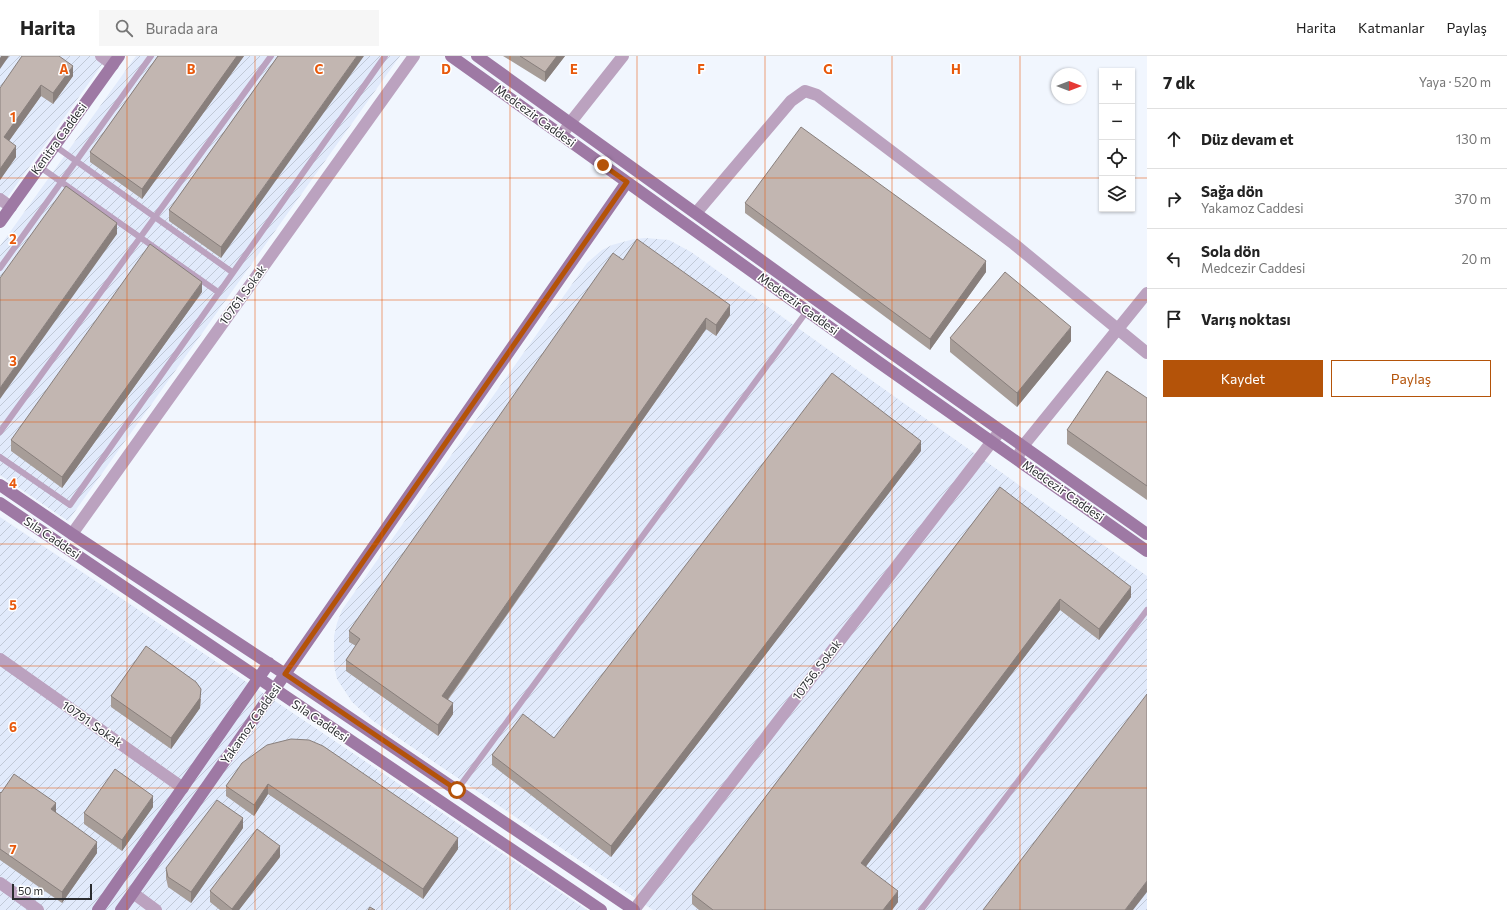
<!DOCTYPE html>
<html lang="tr">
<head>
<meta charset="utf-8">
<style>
  :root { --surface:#fff; --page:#f6f6f6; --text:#222; --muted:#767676; --line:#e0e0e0; --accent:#b45309 }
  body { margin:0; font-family:Commissioner,sans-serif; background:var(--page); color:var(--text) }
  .controls { position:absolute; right:12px; top:12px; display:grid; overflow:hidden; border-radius:0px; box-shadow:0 1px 3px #0004 }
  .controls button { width:36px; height:36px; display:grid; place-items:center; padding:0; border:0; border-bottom:1px solid var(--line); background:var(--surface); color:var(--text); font:20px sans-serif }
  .compass { position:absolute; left:1051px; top:12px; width:36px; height:36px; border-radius:50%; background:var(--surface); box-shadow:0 1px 3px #0004; rotate:90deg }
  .scale { position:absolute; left:12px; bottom:10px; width:80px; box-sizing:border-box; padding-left:4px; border:2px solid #2a2c2f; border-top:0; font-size:11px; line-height:14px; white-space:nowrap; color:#2a2c2f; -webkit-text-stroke:3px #fff; paint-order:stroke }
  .stop { position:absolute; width:12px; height:12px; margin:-9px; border:3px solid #b45309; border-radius:50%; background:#fff }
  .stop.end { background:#b45309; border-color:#fff; box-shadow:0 1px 4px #0008 }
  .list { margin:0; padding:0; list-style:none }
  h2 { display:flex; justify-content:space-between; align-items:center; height:52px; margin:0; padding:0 16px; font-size:17px }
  h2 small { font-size:13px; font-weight:400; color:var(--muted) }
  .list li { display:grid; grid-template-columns:26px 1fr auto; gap:12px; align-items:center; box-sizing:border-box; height:60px; padding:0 16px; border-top:1px solid var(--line) }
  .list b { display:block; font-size:15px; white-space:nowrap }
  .list p { margin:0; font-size:13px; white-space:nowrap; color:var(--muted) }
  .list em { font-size:13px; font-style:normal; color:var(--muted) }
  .actions { display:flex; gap:8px; padding:12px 16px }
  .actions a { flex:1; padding:9px 0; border:1px solid var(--accent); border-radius:0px; text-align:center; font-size:14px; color:var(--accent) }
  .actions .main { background:var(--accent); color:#fff }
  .icon { flex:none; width:22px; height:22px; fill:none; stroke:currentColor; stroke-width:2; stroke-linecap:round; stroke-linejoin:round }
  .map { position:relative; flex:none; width:1147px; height:854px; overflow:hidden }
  header { display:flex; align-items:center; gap:24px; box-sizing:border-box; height:56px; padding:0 20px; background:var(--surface); border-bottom:1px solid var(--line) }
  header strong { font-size:19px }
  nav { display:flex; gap:22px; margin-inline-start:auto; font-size:14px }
  .search { width:280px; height:36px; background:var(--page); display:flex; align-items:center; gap:10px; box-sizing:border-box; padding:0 14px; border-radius:0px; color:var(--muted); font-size:15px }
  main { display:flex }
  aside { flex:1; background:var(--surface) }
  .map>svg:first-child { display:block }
</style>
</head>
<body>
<header>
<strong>Harita</strong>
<div class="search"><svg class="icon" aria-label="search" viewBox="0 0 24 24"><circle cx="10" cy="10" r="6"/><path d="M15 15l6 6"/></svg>Burada ara</div>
<nav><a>Harita</a><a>Katmanlar</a><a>Paylaş</a></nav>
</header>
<main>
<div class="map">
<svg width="1147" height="854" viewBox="0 0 1147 854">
  <defs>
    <pattern id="industrial-furrows" width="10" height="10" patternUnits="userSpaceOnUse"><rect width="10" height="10" fill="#e1eafb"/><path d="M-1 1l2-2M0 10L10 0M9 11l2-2" fill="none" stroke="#c1c9d7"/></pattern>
  </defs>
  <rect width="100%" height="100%" fill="#f1f6fe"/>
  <!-- industrial -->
  <path fill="url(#industrial-furrows)" d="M0,0h108l-108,152z
    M136,0h264l-332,465 -68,-46v-229z
    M646,182l23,2 22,12 456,324v334h-494l-281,-190 -20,-18 -15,-23 -3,-14v-29l3,-13 5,-13 245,-347 15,-13 10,-5 22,-6z
    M0,461l587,393h-587z"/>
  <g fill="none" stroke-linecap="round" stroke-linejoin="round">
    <!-- lane -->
    <path stroke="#bba2bf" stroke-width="6" d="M55,90l177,126
      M40,111l178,125
      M0,212l151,-212
      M0,376l271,-376
      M0,401l70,48 315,-449
      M457,734l350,-479
      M921,854l226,-300"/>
    <!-- street -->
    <path stroke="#bba2bf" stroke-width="12" d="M101,0l12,9
      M562,79l8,-12 53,-67
      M0,143l11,8
      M696,157l95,-112 14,-10 12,4 197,149 133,109
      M1017,403l6,-13 124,-153
      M72,478l342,-478
      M0,603l183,129
      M0,827l38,27
      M133,837l23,17
      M634,854l366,-479"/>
    <!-- secondary -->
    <path stroke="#9e79a4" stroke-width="12" d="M451,0l426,305 270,190
      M477,0l342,246 328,232
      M0,166l119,-166
      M0,429l72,49 213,140 349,236
      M0,447l601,407
      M98,854l171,-247
      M121,854l506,-728"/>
  </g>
  <!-- wall -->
  <path fill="#a79d98" d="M158,0h86l-102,143 -52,-37v-10z
    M278,0l-57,202 -52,-37v-11z
    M503,0h62l-20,26z
    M73,20l-20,28 -12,-8 -32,45 7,16 -16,23v-92z
    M745,147l241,69 -56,78 -185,-137z
    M623,204l107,55 -14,21 -10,-7 -258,371 5,14 -15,22 -92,-65v-11l10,-14 -7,-4v-11z
    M202,236l-140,196 -51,-37v-11z
    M950,282l121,3 -54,66 -67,-55z
    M1147,342v102l-80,-56v-14z
    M921,395l-310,406 -119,-92v-10l62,-17z
    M1000,431l131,110 -32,43 -39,-30 -194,256 32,36 -6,8h-193l-7,-6v-10z
    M111,640l90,3 -1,9 -29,41 -60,-42z
    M242,707l216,86 -35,50 -155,-105 -14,22 -28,-20v-10z
    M0,736l56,21 41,40 -35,50 -62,-43z
    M153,751l-31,44 -38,-27v-11z
    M243,772l-52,75 -23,-16 -2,-9v-10z
    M280,801l-41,53h-19l-10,-8v-11z"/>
  <!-- shaded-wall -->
  <path fill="#887f7c" d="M1,0h8l-9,13v-11z
    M237,0h7l-102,143v-10z
    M357,0h7l-143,202v-11z
    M557,0h8l-20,26v-10z
    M73,10v10l-20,28v-11z
    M41,29v11l-37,52v-11z
    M16,90v11l-16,23v-11z
    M117,167v11l-117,165v-11z
    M986,205v11l-56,78v-11z
    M202,226v10l-140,196v-11z
    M730,249v10l-14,21v-11z
    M706,262v11l-264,378v-11z
    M1071,271v14l-54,66v-14z
    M921,385v10l-310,406v-11z
    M1131,531v10l-32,43v-11z
    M1060,543v11l-199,263v-10z
    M201,633l-1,19 -29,41v-11z
    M453,647v11l-15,22v-11z
    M268,728v10l-14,22v-11z
    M153,740v11l-31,44v-11z
    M56,747v11l-5,-5z
    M243,762v10l-52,75v-11z
    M458,782v11l-35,50v-10z
    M97,786v11l-35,50v-11z
    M280,790v11l-41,53h-7v-1z
    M1147,825v11l-14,18h-8z
    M898,835v11l-6,8h-9z"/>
  <!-- building -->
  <path fill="#c2b6b1" stroke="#887f7c" d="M22,0h37l14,10 -20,27 -12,-8 -37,52 12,9 -16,23v-81z
    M158,0h79l-95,133 -52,-37z
    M278,0h79l-136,191 -52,-37z
    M520,0h37l-12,16z
    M801,71l185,134 -56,78 -185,-136z
    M66,130l51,37 -117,165v-110z
    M637,183l93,66 -14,20 -10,-7 -264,378 11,7 -15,22 -92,-65 14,-21 -11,-8 264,-378 10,7z
    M150,188l52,38 -140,195 -51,-37z
    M1005,216l66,55 -54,66 -67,-55z
    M1107,315l40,27v88l-80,-56z
    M832,317l89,68 -310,405 -119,-91 31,-41 31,24z
    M1000,431l131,100 -32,42 -39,-30 -199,264 37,28 -15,19h-170l-21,-16z
    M146,590l50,36 5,7 -1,9 -29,40 -60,-42z
    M1147,638v187l-22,29h-142z
    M291,683l18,1 14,6 135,92 -35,51 -155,-105 -14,21 -28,-19 16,-23 25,-18z
    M115,713l38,27 -31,44 -38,-27z
    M14,718l42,29 -5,6 46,33 -35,50 -62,-43v-57l1,1z
    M217,744l26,18 -52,74 -23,-15 -2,-9z
    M257,773l23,17 -48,63 -22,-18z
    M370,851l5,3h-7z"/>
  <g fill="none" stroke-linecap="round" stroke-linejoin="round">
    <!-- route -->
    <path stroke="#b45309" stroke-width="5" d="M457,734l-172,-116 342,-492 -24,-17"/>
  </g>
  <!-- grid -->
  <path fill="none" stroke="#e8590c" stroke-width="1" stroke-opacity="0.55" d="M127,0v854M255,0v854M382,0v854M510,0v854M637,0v854M765,0v854M892,0v854M1020,0v854M0,122h1102M1132,122h15M0,244h1147M0,366h1147M0,488h1147M0,610h1147M0,732h1147"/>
  <g text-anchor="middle" stroke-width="3" stroke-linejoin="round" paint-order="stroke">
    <!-- street labels -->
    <g font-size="12" fill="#2a2c2f" stroke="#fff">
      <text transform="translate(535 60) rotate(36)" y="4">Medcezir Caddesi</text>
      <text transform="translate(59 83) rotate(-54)" y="4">Kenitra Caddesi</text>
      <text transform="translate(243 239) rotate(-54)" y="4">10761. Sokak</text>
      <text transform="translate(798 248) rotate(36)" y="4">Medcezir Caddesi</text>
      <text transform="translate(1063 435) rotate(35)" y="4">Medcezir Caddesi</text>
      <text transform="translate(52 482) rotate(34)" y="4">Sıla Caddesi</text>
      <text transform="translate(817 614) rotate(-53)" y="4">10756. Sokak</text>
      <text transform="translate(320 665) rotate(34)" y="4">Sıla Caddesi</text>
      <text transform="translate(92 668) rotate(35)" y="4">10791. Sokak</text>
      <text transform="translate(251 668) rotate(-55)" y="4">Yakamoz Caddesi</text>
    </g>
  </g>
  <g font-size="13" text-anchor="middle" font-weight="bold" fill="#e8590c" stroke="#fff" stroke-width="3" stroke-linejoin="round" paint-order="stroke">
    <text x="64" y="18">A</text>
    <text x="191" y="18">B</text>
    <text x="319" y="18">C</text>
    <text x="446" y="18">D</text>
    <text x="574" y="18">E</text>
    <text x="701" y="18">F</text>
    <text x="828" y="18">G</text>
    <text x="956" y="18">H</text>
    <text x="13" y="66">1</text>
    <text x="13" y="188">2</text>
    <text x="13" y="310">3</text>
    <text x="13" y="432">4</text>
    <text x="13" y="554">5</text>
    <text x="13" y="676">6</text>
    <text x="13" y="798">7</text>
  </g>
</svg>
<div class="controls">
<button>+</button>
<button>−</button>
<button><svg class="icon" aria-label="locate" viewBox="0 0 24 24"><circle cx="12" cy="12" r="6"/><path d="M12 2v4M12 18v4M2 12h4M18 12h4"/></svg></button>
<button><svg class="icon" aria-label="layers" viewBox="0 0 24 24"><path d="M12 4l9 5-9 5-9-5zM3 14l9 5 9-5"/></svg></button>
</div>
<svg class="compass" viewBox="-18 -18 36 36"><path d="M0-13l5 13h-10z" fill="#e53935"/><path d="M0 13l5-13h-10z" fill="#767676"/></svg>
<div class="scale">50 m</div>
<div class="stop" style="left:457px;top:734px"></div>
<div class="stop end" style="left:603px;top:109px"></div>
</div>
<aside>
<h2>7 dk<small>Yaya · 520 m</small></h2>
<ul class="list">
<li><svg class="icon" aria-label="ahead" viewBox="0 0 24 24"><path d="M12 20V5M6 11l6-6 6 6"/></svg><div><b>Düz devam et</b></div><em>130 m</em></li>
<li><svg class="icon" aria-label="right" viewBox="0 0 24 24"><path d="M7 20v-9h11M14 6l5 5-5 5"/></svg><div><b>Sağa dön</b><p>Yakamoz Caddesi</p></div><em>370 m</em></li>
<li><svg class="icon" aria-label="left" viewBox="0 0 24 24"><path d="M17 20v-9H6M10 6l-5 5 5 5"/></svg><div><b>Sola dön</b><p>Medcezir Caddesi</p></div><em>20 m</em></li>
<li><svg class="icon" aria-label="arrive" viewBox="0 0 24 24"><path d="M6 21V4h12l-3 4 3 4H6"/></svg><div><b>Varış noktası</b></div></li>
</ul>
<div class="actions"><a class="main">Kaydet</a><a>Paylaş</a></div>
</aside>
</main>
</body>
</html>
